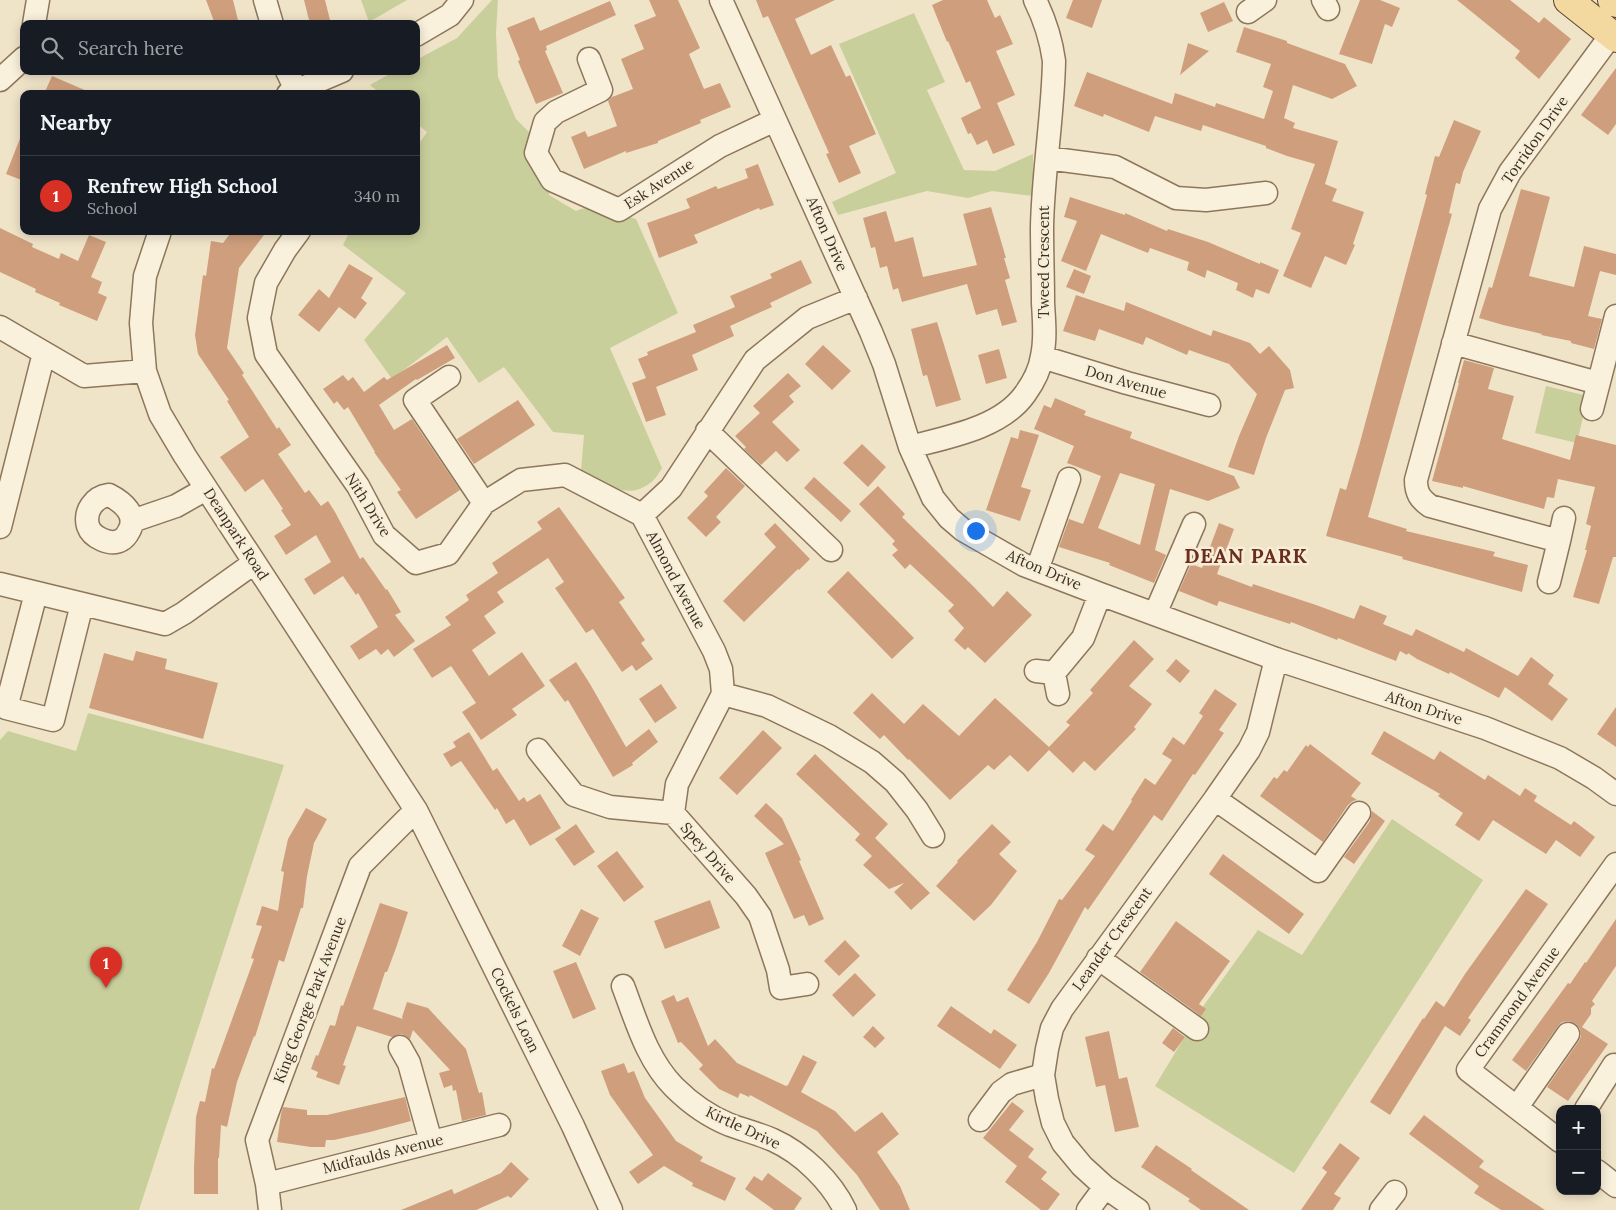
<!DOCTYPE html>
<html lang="en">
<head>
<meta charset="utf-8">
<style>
  :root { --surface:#171b24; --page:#242831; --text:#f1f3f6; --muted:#9ea1a6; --line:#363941; --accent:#d93025 }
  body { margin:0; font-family:Lora,serif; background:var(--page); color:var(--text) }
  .controls { position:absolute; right:15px; bottom:15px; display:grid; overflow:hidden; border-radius:10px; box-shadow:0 2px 12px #0003 }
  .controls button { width:45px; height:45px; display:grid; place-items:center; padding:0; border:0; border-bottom:1px solid var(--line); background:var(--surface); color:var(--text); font:25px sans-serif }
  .you { position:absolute; left:975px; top:530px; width:18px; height:18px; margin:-12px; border:4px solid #fff; border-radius:50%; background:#1a73e8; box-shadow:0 0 0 8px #1a73e833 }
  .badge { display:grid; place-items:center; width:32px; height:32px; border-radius:50%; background:var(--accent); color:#fff; font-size:16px; font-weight:700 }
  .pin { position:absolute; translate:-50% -41px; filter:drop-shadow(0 1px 2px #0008) }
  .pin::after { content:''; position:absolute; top:26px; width:18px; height:15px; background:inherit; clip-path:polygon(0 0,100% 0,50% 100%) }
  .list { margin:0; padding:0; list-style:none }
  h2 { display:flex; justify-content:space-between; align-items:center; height:65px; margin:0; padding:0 20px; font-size:21px }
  h2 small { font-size:16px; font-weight:400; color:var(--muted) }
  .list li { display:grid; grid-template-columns:32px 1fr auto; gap:15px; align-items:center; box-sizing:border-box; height:80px; padding:0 20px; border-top:1px solid var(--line) }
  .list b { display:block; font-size:19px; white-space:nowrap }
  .list p { margin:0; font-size:16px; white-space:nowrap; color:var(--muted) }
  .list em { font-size:16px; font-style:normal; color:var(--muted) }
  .icon { flex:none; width:28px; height:28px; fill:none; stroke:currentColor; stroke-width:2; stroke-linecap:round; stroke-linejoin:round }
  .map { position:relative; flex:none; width:1616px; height:1210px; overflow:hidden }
  .search { position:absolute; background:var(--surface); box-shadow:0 2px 12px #0003; left:20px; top:20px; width:400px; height:55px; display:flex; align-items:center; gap:12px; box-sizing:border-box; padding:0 18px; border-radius:10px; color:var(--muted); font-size:19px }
  .panel { position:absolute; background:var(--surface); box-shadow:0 2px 12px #0003; left:20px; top:90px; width:400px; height:145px; border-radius:10px }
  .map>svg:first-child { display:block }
</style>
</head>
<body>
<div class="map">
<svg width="1616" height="1210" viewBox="0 0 1616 1210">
  <rect width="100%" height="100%" fill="#f0e4c8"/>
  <!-- green -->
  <path fill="#c9cf9b" d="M361,0h46l-38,22z
    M492,0h6l-2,33 2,44 18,42 14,14 3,22 19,30 -3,10 27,16c14,-8 45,4 60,8l42,94 -68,35 52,120c-3,5 -7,12 -12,15 -24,19 -47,-1 -69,-13l3,-35 -31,-3 -49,-65 -25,16 -32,-46 -55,42 -28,-39 42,-47 -63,-48 6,-12 -3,-2h70v-83l11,-16 -11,-9v-29h-35l-11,-9 25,-14h21v-11l41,-22z
    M914,13l31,69 -18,8 37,80 31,1 38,-17v42l-41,-5 -24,7 -41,-7 -89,24 -6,-13 64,-29 -57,-129z
    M1546,386l42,10 -11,47 -42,-10z
    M88,713l196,52 -145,445h-139v-470l8,-9 68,20z
    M1392,819l91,61 -189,293 -139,-87 49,-81 54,-75 44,25z"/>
  <!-- building -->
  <path fill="#cf9f7d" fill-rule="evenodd" d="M206,0h27l6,24h-24z
    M304,0h21l6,24h-21z
    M649,0h29l22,48 -11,6 15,35 16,-6 11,24 -31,13 1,3 -43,18v2l-32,10v-2l-42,18 -13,-32 14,-6 3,6 29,-11 -9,-25 4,-4 21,-8 -12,-30 23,-10 -10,-24 22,-9z
    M756,0h79l-40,19 16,36 20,-10 15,32 4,-2 26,59 -27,12 12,27 -22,10 -13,-29 3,-1 -61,-137 -5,2z
    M943,0h44l8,18 5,-3 13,29 -17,7 19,44 -18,8 18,42 -22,9 -6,-14 -10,5 -6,-12 -3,1 -7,-16 20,-10 -11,-27 -4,2 -18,-42 -1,1 -15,-37z
    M1073,0h29l-10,28 -26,-10z
    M1360,0h20l20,8 -8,19 -7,-3 -13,40 -33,-10z
    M1457,0h53l29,23 5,-6 27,22 -32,40 -24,-21 5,-7z
    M610,1l6,14 -70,31 1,4 -2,1 18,42 -27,11 -18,-43 2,-1 -13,-32 27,-11 6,14z
    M1224,2l9,19 -25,11 -8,-19z
    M1244,27l43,14v2l58,21 12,22 -25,13 -39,-14 -9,33 11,5 -2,5 45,13 -13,43 12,5 -5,12 32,11 -11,32 2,1 -9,20 -21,-9 -14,32 -28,-12 18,-43 -10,-4 24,-65 -28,-8 -21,-8v-2l-63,-21 -2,6 -46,-15 -6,16 -45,-18 -1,3 -29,-11 13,-34 85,32 3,-11 40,14 1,-4 48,16 9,-28 -10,-4 8,-23 -35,-12z
    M1188,43l21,8 -29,24z
    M1616,68v56l-8,11 -27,-20z
    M52,76l42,18h-50z
    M1454,120l27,11 -18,41 -3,12 -4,-1 -7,30 3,1 -84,303 39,12 -1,2 89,21 -2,4 35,9 -6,27 -120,-33 1,-2 -77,-21 14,-48 6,2 13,-44 68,-251 -2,-1 10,-38 4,1z
    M23,131h1v50l-18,-7z
    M758,164l16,41 -14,5 -1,-2 -65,27 4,8 -39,15 -12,-35 43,-15 -4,-9 30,-13 2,3 30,-11 -3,-9z
    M1521,189l29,8 -21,79 45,11 10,-41 32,8v21l-16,-4 -12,45 14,3 -8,30 -23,-6v-2l-30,-6 1,-1 -39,-9 -24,-7 10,-31 3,1z
    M1070,197l55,18v-2l42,18 1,-2 40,13 52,22v-2l19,8 -10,24 -13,-5 -3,9 -17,-8 2,-7 -31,-13 -2,8 -18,-8 2,-8 -39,-14 -2,5 -47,-19 -15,37 -25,-10 16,-40 -13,-4z
    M991,207l15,51h-2l6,20 -5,2 12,42 -15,4 -5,-17 -21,6 -9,-31 -65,18 -4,-14 -5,2 -6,-24 -7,2 -5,-21 -4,1 -8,-30 23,-7 9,31 18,-5 10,40 54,-12 -14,-51z
    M0,228l33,16 -1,3 27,12 2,-6 17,8 11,-26 17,7 -15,35 11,5 -4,11 9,4 -10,24 -38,-16 1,-2 -25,-11 1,-3 -36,-17z
    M232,231h35l-28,37 -12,80 17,25 -2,2 35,54 2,-2 12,18 -13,9 27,39 4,-3 12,16 7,-5 7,11 25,47 3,-2 23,33 1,-1 14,23 -6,3 20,26 -21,16 -6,-8 -7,6 -5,-6 -17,11 -9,-14 28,-19 -20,-34 -2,2 -13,-19 -29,19 -10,-16 27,-17 -15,-27 -30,20 -12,-19 17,-11 -10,-15 2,-1 -20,-30 -18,13 -25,-35 29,-20 -22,-36 2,-1 -31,-46 -3,-19 8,-60 3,1 5,-35 12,2z
    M801,260l11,23 -42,20 2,4 -42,19 4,10 -42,19 6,15 -42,17 10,28 -20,7 -14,-39 14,-5 -8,-19 10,-4 -1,-3 49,-20 -3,-7 42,-18 -5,-11 42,-18 -2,-4z
    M349,264l24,14 -12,20 6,5 -12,16 -16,-12 -20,25 -21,-17 21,-26 10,9z
    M1074,269l17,7 -7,18 -18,-7z
    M1076,295l48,16 2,-9 85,34 2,-6 37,13 10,11 9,-8 21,24 4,18 -9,2 -19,48 -12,37 -26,-8 11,-31 18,-42 -28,-30 -40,-14 -2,5 -41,-18 -3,8 -44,-16 -4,12 -32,-10z
    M937,322l24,78 -25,7 -9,-32 -4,1 -12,-47z
    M447,345l8,13 -38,22 -1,-1 -37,26 15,25 18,-11 48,71 -44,29 -19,-27 4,-2 -27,-38h1l-27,-45 -4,3 -7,-9 -3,3 -11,-15 20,-14 5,6 5,-4 11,15 20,-15 3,3z
    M823,345l28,26 -19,19 -27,-26z
    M999,349l8,29 -21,6 -8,-29z
    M1464,360l30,8 -6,21 26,7 -12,43 68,21 6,-25 40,10v112h-3l-14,47 -26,-7 14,-47h-2l6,-24 -5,-2 9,-37 -37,-8 -4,19 -7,-1 -3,12 -81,-23v2l-31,-7 27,-98h-1z
    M788,373l13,13 -12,10 5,6 -22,20 28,28 -13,12 -11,-11 -15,14 -17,-16 2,-2 -11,-11 25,-23 -7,-7z
    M1055,398l31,13 -2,4 48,17 -2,6 104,38 6,12 -32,13 -38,-12 -15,61 11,5 -12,28 -45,-18 1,-2 -51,-16 10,-28 14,5 18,-48 -34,-13 7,-17 -40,-17 10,-24 7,3zM1120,473l35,11 -15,61 -42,-17z
    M518,400l17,25 -61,39 -17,-25z
    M1020,430l19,5 -18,52 10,3 -11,31 -34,-11 25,-73 7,2z
    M862,444l24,23 -18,20 -25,-24z
    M726,468l19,18 -29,31 5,5 -15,15 -19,-19 21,-22 -4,-4z
    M814,477l37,34 -10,11 -37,-34z
    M878,486l27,28 -3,3 72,70 19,20 14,-16 25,24 -47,48 -17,-16 -3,3 -11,-10 10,-12 -16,-17 6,-6 -44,-41 -5,5 -13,-14 6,-5 -6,-6 3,-3 -36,-37z
    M559,507l66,91 -6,4 26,38 -4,3 12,16 -17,12 -4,-6 -10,7 -29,-43 -7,4 -31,-45 9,-6 -16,-24 -51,34 7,10 -20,14 12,17 -24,17 17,26 33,-24 23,34 -33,23 5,6 -36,25 -19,-28 14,-9 -25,-37 -19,12 -19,-29 38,-24 -6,-8 24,-17 -3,-5 32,-22 -6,-10 50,-34 -5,-7z
    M775,523l35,36 -11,11 -1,-1 -54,53 -21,-21 53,-54 -12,-13z
    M1219,523l15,6 -17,45 35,13 1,-3 63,21 38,14 6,-14 27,11 -4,8 29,12 4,-7 48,23 2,-4 52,28 13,-19 23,18 -6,9 20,15 -16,22 -47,-34 -6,11 -49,-26 -1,2 -32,-15 -9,-6 -1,2 -7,-4 -4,10 -58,-23 -1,2 -46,-18 -1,2 -71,-23 -2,5 -38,-15 12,-27 11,4z
    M848,571l66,67 -22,21 -65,-67z
    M1134,640l20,19 -25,27 23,18 -18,23 2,2 -41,42 -11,-10 -11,12 -24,-23 -21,22 -18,-17 -16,15 -6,-5 -38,35 -41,-41 -1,1 -24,-25 -4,4 -27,-26 19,-20 32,31 19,-20 36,32 36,-38 54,49 21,-22 -4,-3 27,-29 -3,-3z
    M136,651l31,8 -2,10 53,14 -15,56 -114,-31 15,-55 29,8z
    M1176,659l14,12 -10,12 -14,-12z
    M576,662l14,22 36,63 23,-18 9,13 -26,21 1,2 -20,12 -45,-77 -3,2 -16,-22z
    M661,684l16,24 -22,15 -16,-24z
    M1215,689l22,15 -18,26 5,3 -29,42 -2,-1 -31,47 -8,-6 -66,95 -3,-3 -36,66 -20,31 -22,-14 30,-48 22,-43 3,1 33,-44 -10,-6 18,-26 10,7 19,-30 -1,-1 14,-22 10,7 17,-25 -10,-6 11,-17 11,8 19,-29 -4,-3z
    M1616,707v40l-19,-13z
    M763,730l19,18 -45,47 -18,-17z
    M1384,731l50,29 6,-9 45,29 3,-5 32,21 5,-8 12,8 -3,5 37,24 3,-4 21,16 -15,20 -24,-17 -10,14 -53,-34 -14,21 -24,-16 8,-12 -25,-17 2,-2 -69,-40z
    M469,732l24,39 4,-3 22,33 5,-4 3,5 13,-8 21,34 -31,18 -16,-27 -8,5 -9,-16 -2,2 -34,-49 -10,6 -8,-13 13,-7 -3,-5z
    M1310,744l51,39 -10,13 6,4 -4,1 -5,4 -25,37 -63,-46 14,-19 3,2 7,-9 3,2 19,-27 2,2z
    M815,754l73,70 -13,14 55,55 -19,17 -17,-18 10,-9 -15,6 -26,-24 9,-9 -17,-16 5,-6 -64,-60z
    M766,803l16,15 19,42 -2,1 25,58 -15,7 -5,-11 -10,4 -29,-66 19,-9 -30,-28z
    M306,808l21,11 -13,24 -7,33 -4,32h-2l-17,54 -5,-2 -24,77 -1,-1 -17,46 -10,45 -6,-2 -2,33h-1v36h-24v-26l2,-51 4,-16 5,1 7,-34 2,1 40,-110 -3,-1 11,-32 -6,-1 6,-19 16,5 6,-39 -3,-1 7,-32z
    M1372,811l13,10 -31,43 -10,-7 26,-36z
    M576,824l19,28 -21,14 -19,-27z
    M992,824l19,18 -12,12 18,17 -26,34 -17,16 -38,-35 22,-24 -1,-1z
    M617,851l27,36 -20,15 -27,-36z
    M1223,854l81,60 -15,20 -80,-60z
    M1526,889l22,15 -57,81 -23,33 3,2 -11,16 -15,-10 -55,89 -20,-13 53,-84 1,1 12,-18 8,6 21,-33z
    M710,900l10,28 -55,21 -11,-28z
    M380,903l28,9 -12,36 -9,24h-2l-12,37 30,10 -1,-2 5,-15 21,6 38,41 13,44 3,-1 4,23 -24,6 -6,-31 -3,1 -1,-6 -8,3 -5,-15 11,-3 -37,-40 -3,9 -4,-3 -5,-2 -9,3 -35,-11 -14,39 3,1 -7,19 -23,-8 2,-5 -7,-3 5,-14 2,1 12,-31 5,1 6,-21 2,1z
    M581,909l18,9 -19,38 -18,-10z
    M1616,919v47l-24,35 3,3 -4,4v6l-9,13 26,17 -40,57 -21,-14 32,-46 2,-5 -1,-7 -4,-5 -7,-3 -7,1 -4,4 -32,45 -14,-11 56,-77 2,1 15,-22 1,1z
    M1176,921l54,40 -31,43 7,5 -5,7 -61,-44z
    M845,940l15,16 -21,20 -15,-15z
    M576,962l20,47 -23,10 -20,-48z
    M855,973l21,22 -23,22 -21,-22z
    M674,995l3,7 11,-5 20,49 7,-7 22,24 49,23 2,-1 15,-30 14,7 -16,30 34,19 20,21 27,-20 17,22 -22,18 23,34 10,24h-30l-23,-35 -40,-44 -67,-36 -1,2 -9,-4 -2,5 -19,-9 -20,-20 4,-4 -22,-23 -3,1 -17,-42z
    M951,1006l40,28 3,-5 23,16 -17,24 -63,-43z
    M873,1026l12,12 -10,10 -12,-11z
    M1173,1028l12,9 -11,15 -12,-9z
    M1109,1031l10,48 8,-2 12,50 -24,5 -10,-47 -9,2 -11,-50z
    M624,1063l4,10 6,-2 11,27 31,43 27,16 -3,4 36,17 -11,23 -33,-15 1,-3 -29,-17 -26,18 -9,-12 24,-17 -43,-60 -9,-24z
    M405,1097l6,24 -41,11 -36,8h-8l-1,7h-14l-34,-5 4,-28 2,-7 24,3v5h20z
    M1012,1102l12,9 -15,19 25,19 -6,8 19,15 -6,7 19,15 -12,16h-7l-36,-28 12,-16 -34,-28z
    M1424,1115l60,46 -5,6 66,43h-44l-27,-17 5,-7 -70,-52z
    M1340,1143l20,15 -26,36 7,4 -8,12h-32l26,-38 -5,-4z
    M1156,1145l36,24 -1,1 58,40h-48l-13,-9 2,-2 -49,-32z
    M511,1162l18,17 -18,19 -3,-2 -32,14h-75l51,-21 2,5 47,-21z
    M768,1173l34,25 -8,12h-20l-29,-21 9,-13 8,5z"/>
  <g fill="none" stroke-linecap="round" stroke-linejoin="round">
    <defs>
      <path id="minor" d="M265,0l7,24
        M721,0l150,332 13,32 26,83 23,51 16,20 14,12 61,35 76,29 176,65 209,69 75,30 34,20 22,16
        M1323,0l5,9
        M1248,12l17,-12
        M34,24l4,-24
        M416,35l34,-20 12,-15
        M589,59l12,31 -45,22 -11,10 -9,31 16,27 67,30 101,-64 55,-26
        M287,71l9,19
        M0,80l24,-22
        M288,94l54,-23
        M1047,158l68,9 61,31 30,2 60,-7
        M160,231l-15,45 -4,47 4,48 15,43 25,42 231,354 157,316 38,84
        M299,231l-14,19 -19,33 -7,35 7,36 92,132 26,49 32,28 32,-9 36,-51 37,-23 44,-5 77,40
        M856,298l-49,20 -52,42 -84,128 -29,27 72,136 7,18 2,25 44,12 62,30 43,26 23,20 22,28 16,26
        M0,327l84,49 61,-5
        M1453,343l145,40
        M1042,357l85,26 82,22
        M449,377l-34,23 69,103
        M1592,409l24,-93
        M707,431l124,119
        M910,447c38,-10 91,-19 115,-53 8,-11 15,-24 17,-38 4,-17 2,-35 1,-53 0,-25 -1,-50 -1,-76 1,-55 11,-111 12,-166 -3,-22 -9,-41 -19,-61
        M109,495c14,7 29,20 20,36 -2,4 -4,7 -8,9 -10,6 -29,-2 -33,-14 -4,-15 6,-29 21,-31z
        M132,521l44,-15 30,-17
        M0,527l44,-174
        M1559,541l5,-23
        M1037,570l32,-91
        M1549,582l10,-41 -129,-35c-10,-7 -14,-13 -14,-26l74,-271 20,-37 102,-138
        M0,584l165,40 19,-11 70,-50
        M36,593l-30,115 47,12 29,-116
        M1155,614l39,-90
        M1036,671l18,2 29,-35 17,-44
        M1054,673l4,21
        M723,694l-46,90 -4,29 73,83 14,20 18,54 3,18 26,-4
        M538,750l36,45 36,12 63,6
        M1215,799l103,72 41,-58
        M1098,958l99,71
        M623,986c13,34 24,74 51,101 15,15 36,30 56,38 14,5 29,9 43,15 29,13 58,41 72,70
        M400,1047l9,16 22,79
        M1517,1107l51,-73
        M1586,1109l28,-44 2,2
        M980,1120l21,-28 11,-8 31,-9
        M1560,1141l-92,-71 148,-206
        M1597,1171l19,15
        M267,1184l232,-59
        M270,1210l-3,-26 -10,-44 103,-274 56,-56
        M1088,1210l17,-23
        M1138,1210l-33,-23 -23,-21 -19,-23 -10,-20 -6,-24 -4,-24 4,-26 5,-21 10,-19 153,-210 34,-49 9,-18 18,-73
        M1381,1210l14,-18"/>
      <path id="major" d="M1568,0l48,38
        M1612,0l4,3"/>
    </defs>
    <!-- minor casing -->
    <use href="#minor" stroke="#8d765c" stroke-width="25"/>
    <!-- major casing -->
    <use href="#major" stroke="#5b4430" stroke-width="30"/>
    <!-- minor -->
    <use href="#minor" stroke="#faf1dc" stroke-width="22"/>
    <!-- major -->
    <use href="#major" stroke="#f3d9a0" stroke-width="28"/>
  </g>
  <g text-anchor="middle" stroke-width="5" stroke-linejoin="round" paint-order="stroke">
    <!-- street labels -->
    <g font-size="15" fill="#3d2e20" stroke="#f7eed8">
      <text transform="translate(1535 140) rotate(-55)" y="5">Torridon Drive</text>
      <text transform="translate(659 184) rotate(-33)" y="5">Esk Avenue</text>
      <text transform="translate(827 234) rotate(66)" y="5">Afton Drive</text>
      <text transform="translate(1044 262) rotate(-90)" y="5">Tweed Crescent</text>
      <text transform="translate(1126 382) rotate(16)" y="5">Don Avenue</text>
      <text transform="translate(368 505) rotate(58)" y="5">Nith Drive</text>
      <text transform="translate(236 534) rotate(57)" y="5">Deanpark Road</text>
      <text transform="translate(1044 570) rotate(23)" y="5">Afton Drive</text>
      <text transform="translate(676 580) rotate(62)" y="5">Almond Avenue</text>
      <text transform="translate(1424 708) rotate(18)" y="5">Afton Drive</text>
      <text transform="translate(708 853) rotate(49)" y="5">Spey Drive</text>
      <text transform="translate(1112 939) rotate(-54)" y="5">Leander Crescent</text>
      <text transform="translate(310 1000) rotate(-69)" y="5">King George Park Avenue</text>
      <text transform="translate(1517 1002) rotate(-54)" y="5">Crammond Avenue</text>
      <text transform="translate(515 1010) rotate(64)" y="5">Cockels Loan</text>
      <text transform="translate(743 1128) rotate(25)" y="5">Kirtle Drive</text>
      <text transform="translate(383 1154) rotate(-14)" y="5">Midfaulds Avenue</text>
    </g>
    <!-- district labels -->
    <g font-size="20" font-weight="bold" letter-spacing="1" fill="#6b2e1e" stroke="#f7eed8">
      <text x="1246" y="563">DEAN PARK</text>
    </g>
  </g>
</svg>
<div class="controls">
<button>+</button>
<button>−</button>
</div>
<div class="you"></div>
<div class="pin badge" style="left:106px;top:988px">1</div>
<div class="search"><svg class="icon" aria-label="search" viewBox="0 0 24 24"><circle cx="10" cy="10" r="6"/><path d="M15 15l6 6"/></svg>Search here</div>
<section class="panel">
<h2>Nearby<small></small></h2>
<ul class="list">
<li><span class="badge">1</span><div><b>Renfrew High School</b><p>School</p></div><em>340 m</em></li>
</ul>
</section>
</div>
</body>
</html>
